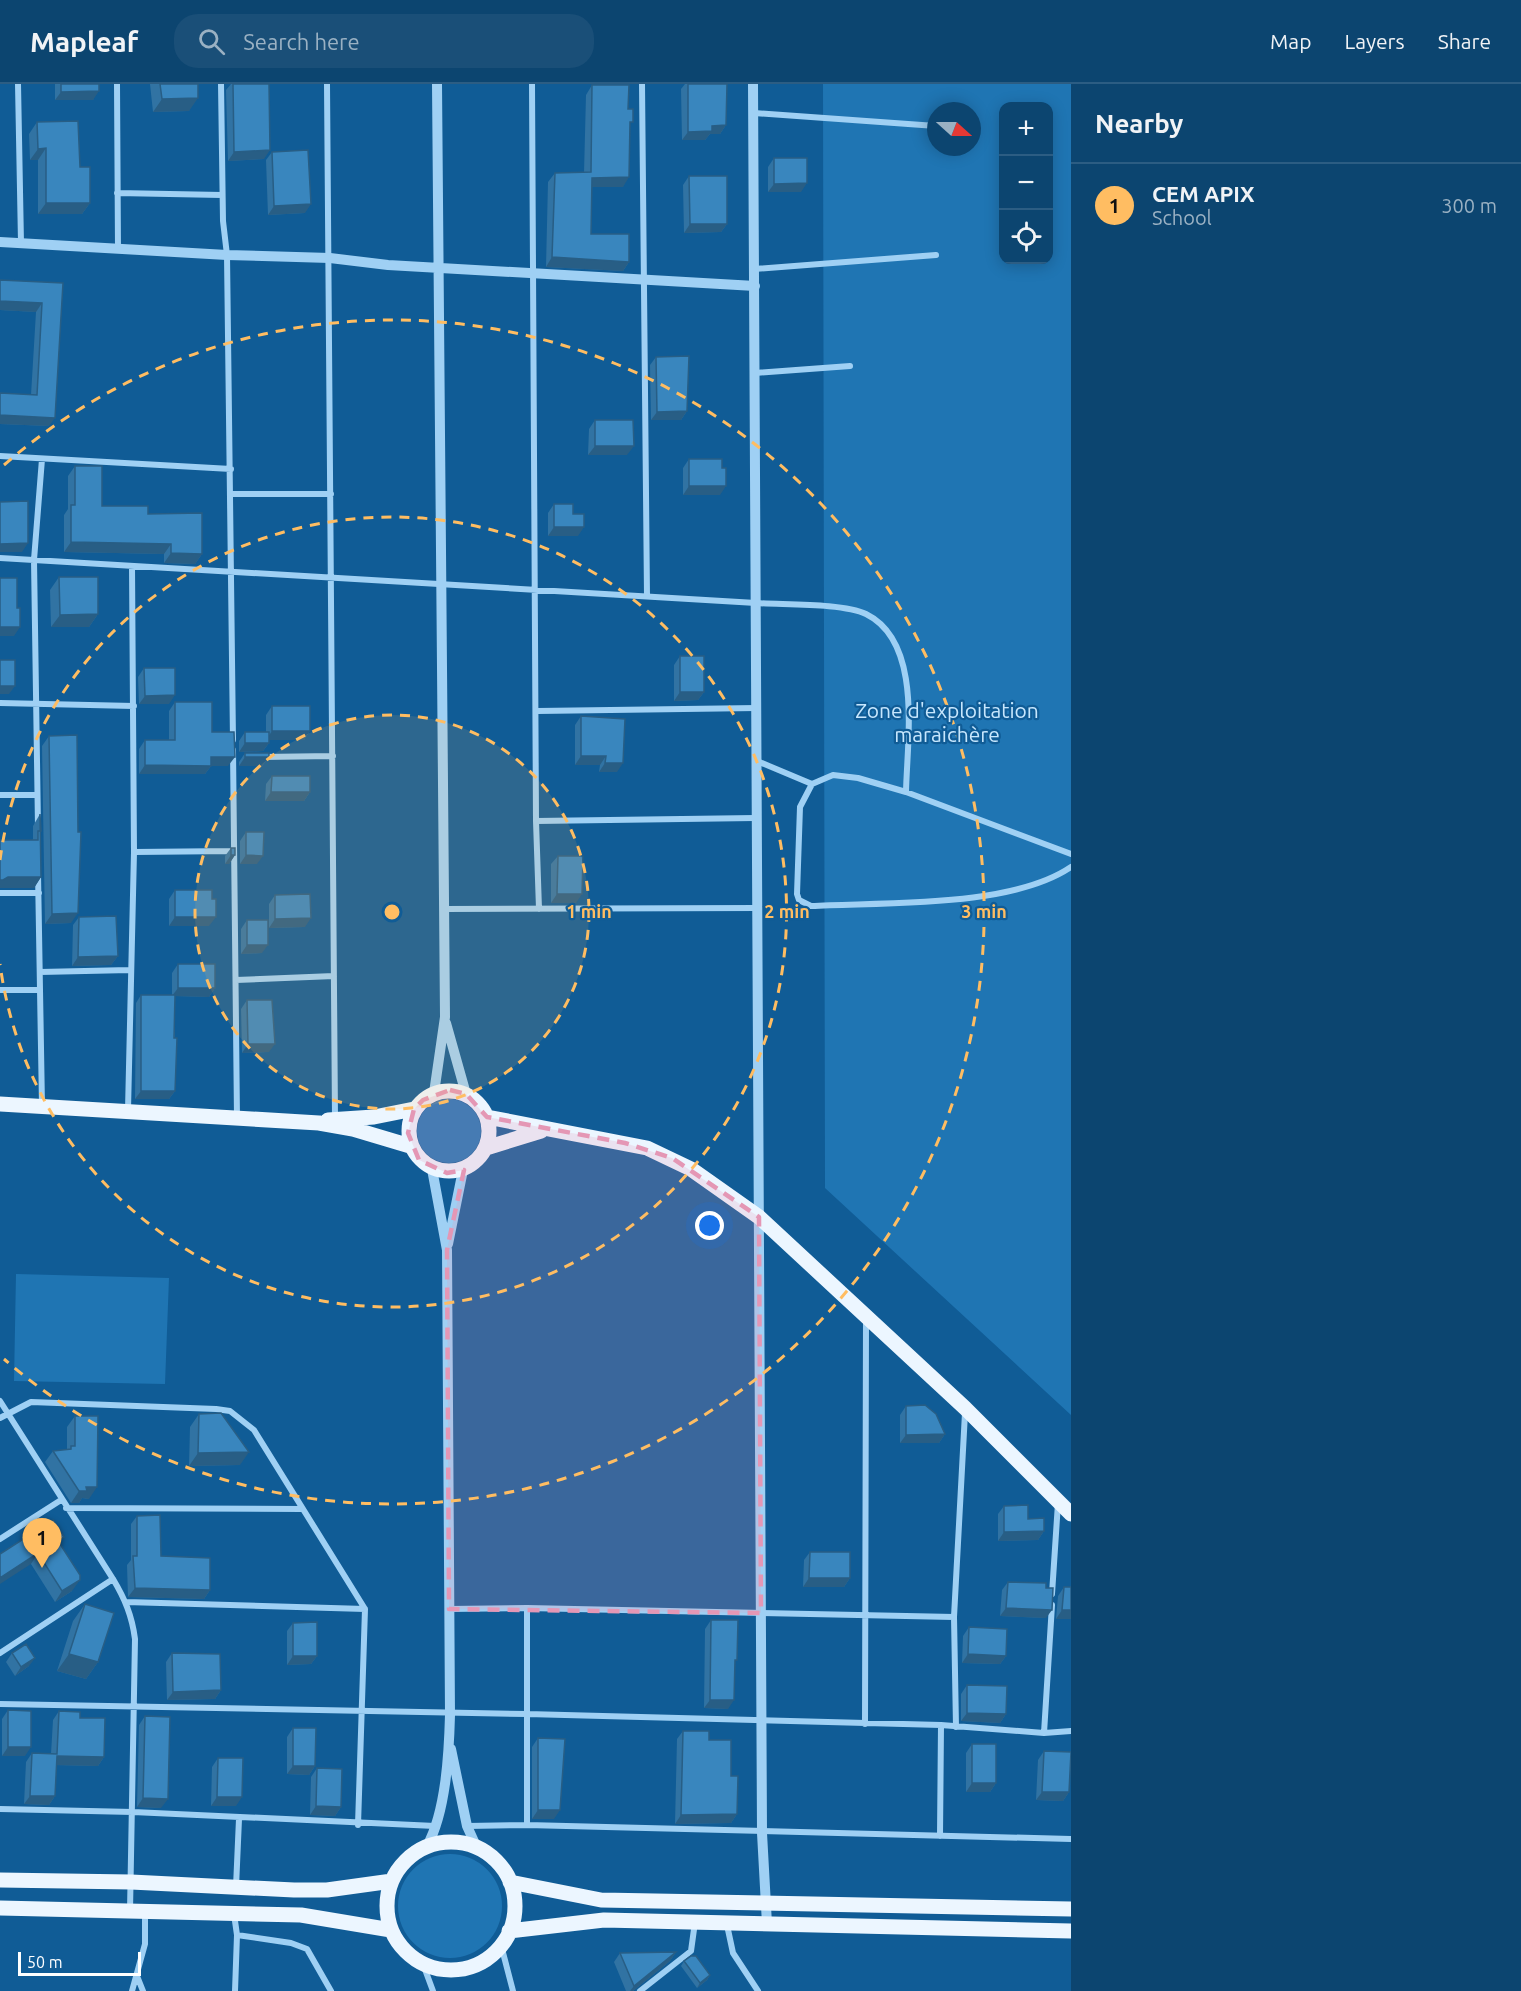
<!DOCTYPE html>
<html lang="en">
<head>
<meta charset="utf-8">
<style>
  :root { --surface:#0c4570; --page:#1a4f78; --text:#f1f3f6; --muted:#9ab1c3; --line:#2c5d83; --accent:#ffbd62 }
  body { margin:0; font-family:Ubuntu,sans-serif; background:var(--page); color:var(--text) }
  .controls { position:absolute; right:18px; top:18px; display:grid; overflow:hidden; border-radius:12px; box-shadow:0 3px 15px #0003 }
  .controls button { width:54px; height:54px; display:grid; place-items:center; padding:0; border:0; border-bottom:2px solid var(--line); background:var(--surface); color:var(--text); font:30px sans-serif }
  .compass { position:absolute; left:927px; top:18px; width:54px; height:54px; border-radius:50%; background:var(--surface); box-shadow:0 3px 15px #0003; rotate:111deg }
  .scale { position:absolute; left:18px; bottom:15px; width:123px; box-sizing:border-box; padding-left:6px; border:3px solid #fff; border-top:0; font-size:16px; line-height:21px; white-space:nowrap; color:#fff; -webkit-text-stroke:4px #105c96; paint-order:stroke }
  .you { position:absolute; left:710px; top:1142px; width:21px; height:21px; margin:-15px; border:4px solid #fff; border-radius:50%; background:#1a73e8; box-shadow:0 0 0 9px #1a73e833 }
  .badge { display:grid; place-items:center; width:39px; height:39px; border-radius:50%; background:var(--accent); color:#111; font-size:20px; font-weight:700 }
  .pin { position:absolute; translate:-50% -50px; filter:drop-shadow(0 2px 3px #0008) }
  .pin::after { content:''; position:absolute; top:32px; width:21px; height:18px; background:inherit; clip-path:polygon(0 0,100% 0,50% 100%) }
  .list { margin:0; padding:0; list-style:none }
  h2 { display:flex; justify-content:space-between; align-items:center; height:78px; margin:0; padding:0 24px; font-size:26px }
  h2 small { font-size:20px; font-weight:400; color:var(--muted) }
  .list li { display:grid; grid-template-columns:39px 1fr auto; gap:18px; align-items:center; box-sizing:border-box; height:84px; padding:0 24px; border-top:2px solid var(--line) }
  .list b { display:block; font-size:22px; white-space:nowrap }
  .list p { margin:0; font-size:20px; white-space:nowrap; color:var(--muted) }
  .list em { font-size:20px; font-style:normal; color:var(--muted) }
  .icon { flex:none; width:33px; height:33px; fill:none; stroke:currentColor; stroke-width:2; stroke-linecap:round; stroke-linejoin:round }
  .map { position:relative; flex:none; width:1071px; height:1907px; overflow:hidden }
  header { display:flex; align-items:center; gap:36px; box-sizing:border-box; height:84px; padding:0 30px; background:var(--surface); border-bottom:2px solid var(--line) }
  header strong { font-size:28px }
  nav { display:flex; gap:33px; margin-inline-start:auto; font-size:21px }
  .search { width:420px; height:54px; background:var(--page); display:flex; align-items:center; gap:15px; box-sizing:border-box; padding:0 21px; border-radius:24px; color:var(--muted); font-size:22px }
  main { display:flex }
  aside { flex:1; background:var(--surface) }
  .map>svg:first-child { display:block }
</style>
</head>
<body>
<header>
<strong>Mapleaf</strong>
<div class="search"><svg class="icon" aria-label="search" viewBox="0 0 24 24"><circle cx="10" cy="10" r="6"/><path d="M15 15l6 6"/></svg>Search here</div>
<nav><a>Map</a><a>Layers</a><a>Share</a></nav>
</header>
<main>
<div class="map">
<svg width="1071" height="1907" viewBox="0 0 1071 1907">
  <rect width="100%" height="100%" fill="#105c96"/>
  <!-- green -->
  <path fill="#1f75b3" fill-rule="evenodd" d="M823,0h248v1331l-246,-227zM1004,22h44v154h-44zM936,27h36v36h-36z
    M417 1047a32 32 0 1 1 64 0a32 32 0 1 1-64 0Z
    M16,1190l153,4 -4,106 -151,-3z
    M398 1822a52 52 0 1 1 104 0a52 52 0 1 1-104 0Z"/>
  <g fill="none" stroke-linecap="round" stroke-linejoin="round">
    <!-- minor -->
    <path stroke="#9fd0f4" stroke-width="6" d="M18,0l3,159
      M117,0l1,165
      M221,0l2,137 4,34 6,485
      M327,0l8,1034
      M532,0l4,737 3,88
      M642,0l5,512
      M754,29l182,13
      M972,44l1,1
      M117,109l105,2
      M754,185l182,-14
      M755,289l95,-7
      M0,372l231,13
      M231,410h100
      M0,474l756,45c28,2 87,0 110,11 57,28 41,126 40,178
      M0,619l134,3
      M537,627l220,-3
      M233,666l4,368
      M262,673l71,-1
      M757,677l55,23
      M0,711h37
      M536,737l219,-3
      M38,743l-4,-267 8,-101
      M134,768l100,-1
      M1071,770l-165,-62 -48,-14 -25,-3 -21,9 -12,23 -3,87 2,6 12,6c73,-4 200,2 260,-39
      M38,789l4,233
      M0,809h39
      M445,825l313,-1
      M40,888l90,-2
      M236,896l98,-4
      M0,906h40
      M128,1026l6,-258 -2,-286
      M0,1317l113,178c12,20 19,37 22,60l-5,272
      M0,1334l31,-16 185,7 14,2 24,19 111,179 -7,216
      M66,1424l236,1
      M0,1455l61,-39
      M1052,1510l6,-91
      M126,1518l239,7
      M527,1524v217
      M449,1525l78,-1 427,9
      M0,1569l113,-74
      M0,1620l527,10 414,11 103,8 27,-2
      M865,1640l1,-405
      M956,1643l-2,-110 11,-204
      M1044,1649l8,-128
      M0,1725l133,3 302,14
      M467,1742l60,-1 544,14
      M940,1752l1,-111
      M236,1803l3,-68
      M234,1830l3,21 -2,56
      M727,1841l6,28 25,38
      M237,1851l54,8 16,6 24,42
      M501,1861l12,46
      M423,1880l10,27
      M137,1892l6,15
      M132,1907l13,-47v-32
      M640,1907l51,-40 4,-29"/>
    <!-- tertiary -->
    <path stroke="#9fd0f4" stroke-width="10" d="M753,0l9,1749 5,91
      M0,158l227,13 103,3 58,7 367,21
      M446,939l20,71
      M434,1009l11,-76 -8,-933
      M448,1160l15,-74
      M451,1665l16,77 9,20
      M427,1762c19,-34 22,-93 23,-131l-3,-465 -15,-81"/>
    <!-- primary -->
    <path stroke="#ecf6ff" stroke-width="15" d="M409 1047a40 40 0 1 1 80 0a40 40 0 1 1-80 0Z
      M0,1020l319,19 34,6 57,17
      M487,1033l160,31 44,21 68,48 206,191 106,106
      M328,1036l46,-3 40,-8
      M486,1064l55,-17
      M387 1822a64 64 0 1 1 128 0a64 64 0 1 1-128 0Z
      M0,1796l131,2 163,8h33l65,-9
      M510,1798l91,18 470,9
      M0,1824l301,7 90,15
      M509,1847l95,-11 467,11"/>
  </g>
  <!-- wall -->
  <path fill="#3173a3" d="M55,0h44l-6,16h-38z
    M150,0h48l-9,27 -36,1z
    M231,0h38l-5,75 -36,2 -2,-71z
    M685,0h42l-1,41 -6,9h-10l-5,6h-23l-1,-51z
    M592,1l36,24 2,18 -7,60h-31l-1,47 38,28 -6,9 -77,-4 2,-85 7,-9h29l2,-78z
    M37,38l43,45 10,36 -8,11h-44v-54h-8l-1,-26z
    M272,68l33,61 -37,2 -2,-55z
    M774,74l27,34h-33v-25z
    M689,92l38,48 -6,8 -37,1 -1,-48z
    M63,199l-14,143 -49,-2v-31l31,2 5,-83 -36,-2z
    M656,273l31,54 -6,9h-30l-1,-55z
    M595,336l32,35h-39l1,-26z
    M689,375l33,9 -2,27h-37v-27z
    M75,382l27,40 46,8 54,40 -7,10 -31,-1v-9l-100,-2v-37l4,-6v-33z
    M554,420l19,10 5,22h-30v-23z
    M59,493l39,37 -9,13h-38l-1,-37z
    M680,572l24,36 -6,8 -24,1v-36z
    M144,584l25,36h-30l-1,-27z
    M175,618l37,30 16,34h-17l-6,8h-66v-25l6,-9h24v-29z
    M272,622l38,25 -6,9h-35v3l-6,8 -24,1v-11l6,-9h21v-17z
    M581,632l36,56h-18l1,-7h-25v-40z
    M49,652l22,187 -26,1 -3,-178z
    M245,669l24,4 -7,9h-23v-4z
    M272,692l38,16 -6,9h-39l1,-17z
    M40,730l1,63 -7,11h-34l33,-49v-13z
    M246,748l11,32h-17v-23z
    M231,764l4,7 -6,9h-4v-8z
    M558,772l18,47h-25v-39z
    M175,806l34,36h-40v-27z
    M275,811l30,32 -36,1v-24z
    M79,833l39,39 -7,9 -39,1 1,-41z
    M247,836l15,33 -21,1v-25z
    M178,880l37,24 -6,9 -34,-1v95l-6,8h-34l1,-96 5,-8h31v-22z
    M247,916l22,52 -27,1 -1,-44z
    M906,1322l39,28 -6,9h-39v-28z
    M199,1330l41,51 -51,1 1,-39z
    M75,1332l14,83 -7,-1 -3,5h-8l-26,-41 8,-11 14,-1v-23z
    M1004,1422l24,13 16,12 -6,9 -40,1v-27z
    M137,1432l24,40 49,34 -6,9 -76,-2 -1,-32 4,-5v-36z
    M60,1459l12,48 -17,11 -24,-38 -31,-10z
    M810,1468l40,26 -6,9h-41l1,-27z
    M1008,1498l38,6v30l-46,-2 2,-26z
    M1064,1503h7v32h-15l2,-23z
    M85,1520l13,58 -12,17 -29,-8 16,-50z
    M711,1536l24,43 -7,46 -24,-1 1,-79z
    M293,1539l24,33 -6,8 -24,1v-34z
    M969,1543l37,29 -6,8 -38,-1 1,-27z
    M12,1569l17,13 -14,10 -9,-14z
    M172,1569l49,37 -6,9 -48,1 -1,-38z
    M967,1601l39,29 -6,9 -39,-2v-27z
    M8,1626l17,46h-23v-37z
    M59,1627l21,7 24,39 -6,9 -42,-1 -1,31 -6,9 -25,-1 2,-42 6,-9 19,1 2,-34z
    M145,1632l16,92 -24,-1 2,-82z
    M293,1644l22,38 -6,9 -22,-1v-37z
    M683,1647l26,9 22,36 6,38 -6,9 -56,1 2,-85z
    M538,1654l16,81h-22v-72z
    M972,1660l24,39 -6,9h-24v-39z
    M1044,1667l25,41 -6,9 -27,-1 2,-40z
    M218,1674l18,48h-25l1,-39z
    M317,1684l24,39 -6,9 -25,-1 1,-38z
    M676,1868l-6,9 -37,30h-7l-12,-29 6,-9z
    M684,1877l26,14 -3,5 -10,8 -16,-22z"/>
  <!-- shaded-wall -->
  <path fill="#285e85" d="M99,7l-6,9h-38l6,-8z
    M198,14l-9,13 -36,1 9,-13z
    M726,41l-6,9h-10l-5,6h-23l6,-8 24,-6z
    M46,64l-8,12h-8l8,-11z
    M270,66l-6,9 -36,2 6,-9z
    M629,93l-6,10h-38l7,-9z
    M807,99l-6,9h-33l6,-8z
    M46,119h44l-8,11h-44z
    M311,120l-6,9 -37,2 6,-9z
    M690,140h37l-6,8 -37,1z
    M552,173l77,5 -6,9 -77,-4z
    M0,217l42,2 -6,9 -36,-2z
    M687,327l-6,9h-30l6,-8z
    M0,331l55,3 -6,8 -49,-2z
    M595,362h39l-7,9h-39z
    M689,402h37l-6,9h-37z
    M554,443h30l-6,9h-30z
    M71,458l100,2 -7,10 -100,-2z
    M28,459l-6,9h-22v-8z
    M171,469l31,1 -7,10 -31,-1z
    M98,530l-9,13h-38l9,-12z
    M0,543h20l-6,9h-14z
    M0,602h15l-6,8h-9z
    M680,608h24l-6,8 -24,1z
    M175,611l-6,9h-30l6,-8z
    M272,647h38l-6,9h-38z
    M245,659h24l-6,8 -24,1z
    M581,672h25l-6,9h-25z
    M211,673h24l-7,9h-23z
    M245,673h24l-7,9h-23z
    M605,679h18l-6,9h-18z
    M145,681l66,1 -6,8h-66z
    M271,708h39l-6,9h-39z
    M231,771h4l-6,9h-4z
    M246,771l17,1 -6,8h-17z
    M8,793h33l-7,11h-34v-8z
    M557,810h25l-6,9h-25z
    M78,829l-7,10 -26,1 7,-10z
    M175,833h41l-7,9h-40z
    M311,834l-6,9 -36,1 6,-9z
    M247,861h21l-6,8 -21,1z
    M118,872l-7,9 -39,1 6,-9z
    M178,904h37l-6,9 -37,-1z
    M248,960h27l-6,8 -27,1z
    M141,1007h34l-6,8h-34z
    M945,1350l-6,9h-39l6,-8z
    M249,1368l-9,13 -51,1 9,-13z
    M86,1403h11l-8,12 -7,-1 -3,5h-8l8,-12z
    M1044,1447l-6,9 -40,1 6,-9z
    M38,1469l-7,11 -31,20v-6z
    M809,1494h41l-6,9h-41z
    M80,1496l-8,11 -17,11 7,-11z
    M135,1504l75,2 -6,9 -76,-2z
    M1006,1524l46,2 -6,8 -46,-2z
    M1062,1526h9v9h-15z
    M69,1570l29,8 -12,17 -29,-8z
    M968,1570l38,2 -6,8 -38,-1z
    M293,1572h24l-6,8 -24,1z
    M35,1574l-6,8 -14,10 6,-9z
    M221,1606l-6,9 -48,1 6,-8z
    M710,1616h24l-6,9 -24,-1z
    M967,1629l39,1 -6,9 -39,-2z
    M8,1663h23l-6,9h-23z
    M57,1672l47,1 -6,9 -47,-1z
    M293,1682h22l-6,9 -22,-1z
    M972,1699h24l-6,9h-24z
    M1042,1708h27l-6,9 -27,-1z
    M30,1712h25l-6,9 -25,-1z
    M217,1713h25l-6,9h-25z
    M143,1714l25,1 -7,9 -24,-1z
    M316,1722l25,1 -6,9 -25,-1z
    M538,1726h22l-6,9h-22z
    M737,1730l-6,9 -56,1 6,-9z
    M676,1868l-6,9 -37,30h-3l4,-5z
    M710,1891l-3,5 -10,8 3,-5z"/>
  <!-- building -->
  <path fill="#3986be" stroke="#285e85" stroke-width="1.5" d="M61,0h38v7l-38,1z
    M160,0h38v14l-36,1z
    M233,0h36l1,66 -36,2z
    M688,0h39l-1,41 -14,1v5l-24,1z
    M592,1h37l-1,24h5v13h-3l-1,55 -37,1 -1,56h38v28l-77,-5 3,-84 36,-1z
    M78,37l2,46h10v36h-44v-55l-8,1 -1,-27z
    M308,66l3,54 -37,2 -2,-54z
    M774,74h33v25l-33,1z
    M689,92h38v48h-37z
    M0,196l63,3 -8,135 -55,-3v-22l37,2 5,-92 -42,-2z
    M689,272l-2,55 -30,1 -1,-55z
    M595,336h38l1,26h-39z
    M689,375h33v9h4v18h-37z
    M75,382h27v40h46v8l54,-1v41l-31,-1v-9l-100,-2v-37h4z
    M28,417v42l-28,1v-42z
    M554,420h19v10h11v13h-30z
    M59,493h39v37l-38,1z
    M0,494h17v30h3v19h-20z
    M680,572h24v36h-24z
    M0,576h15v26h-15z
    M144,584h31v27l-30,1z
    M175,618h37v30h22l1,25h-24v9l-66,-1v-25h30z
    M272,622h38v25h-38z
    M581,632l44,3 -2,44h-18l1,-7h-25z
    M245,648h24v11h-24z
    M77,651l1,97h3l-3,81 -26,1 -3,-178z
    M245,669h24v4h-24z
    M272,692h38v16h-39z
    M40,730l1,63h-33l-5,3h-3v-40h38v-9h3z
    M246,748h18l-1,24 -17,-1z
    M231,764h4v7h-4z
    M558,772h25l-1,38h-25z
    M175,806h37v9h4v18h-41z
    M310,810l1,24 -36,1v-24z
    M116,832l2,40 -40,1 1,-40z
    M247,836h21v25h-21z
    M178,880h37v24h-37z
    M141,911h34l-1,43h3l-2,53h-34z
    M247,916h25l3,44h-27z
    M925,1321l11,9 9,20 -39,1v-29z
    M221,1329l28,39 -51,1 1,-39z
    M75,1332h23l-1,71h-11l1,4h-8l-26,-40 18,-2v-3h4z
    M1028,1421v14l16,-1v13l-40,1v-26z
    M160,1431l1,41 49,2v32l-75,-2 -2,-32h4v-40z
    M53,1436l11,17 -6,4 22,34v5l-18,11 -24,-38 -38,25v-24z
    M810,1468h40v26h-41z
    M1008,1498l38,1v5h7l-1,22 -46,-2z
    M1064,1503h7v23h-9z
    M85,1520l29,9 -16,49 -29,-8z
    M711,1536h27l-1,40h-2l-1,40h-24z
    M317,1538v34h-24v-33z
    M969,1543l38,2 -1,27 -38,-2z
    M26,1560l9,14 -14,9 -9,-14z
    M172,1569l48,1 1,36 -48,2z
    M967,1601l40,1 -1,28 -39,-1z
    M8,1626l23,1v36h-23z
    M59,1627l21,1v6h25l-1,39 -47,-1 -2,40h-25l2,-43 25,1z
    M145,1632l25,1 -2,82 -25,-1z
    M293,1644h23l-1,38h-22z
    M683,1647h26v9h22v36h7l-1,38 -56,1z
    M538,1654l27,1 -5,71h-22z
    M972,1660h24v39h-24z
    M1044,1667l27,1 -2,40h-27z
    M218,1674h25l-1,39h-25z
    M317,1684l25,1 -1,38 -25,-1z
    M676,1868l-42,34 -14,-33z
    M691,1872h5l14,19 -10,8 -16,-22z"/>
  <!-- marked area -->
  <path fill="#e497b5" fill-opacity="0.2" stroke="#e497b5" stroke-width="4.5" stroke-dasharray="12 8" stroke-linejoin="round" d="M450,1006l16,4 21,23 138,26 47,15 87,59 2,396 -312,-4 -2,-359 17,-80 -17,3 -28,-13 -11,-27 6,-24 9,-9z"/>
  <!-- distance rings -->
  <circle cx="392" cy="828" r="197" fill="#ffbd62" fill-opacity=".12"/>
  <g fill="none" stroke="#ffbd62" stroke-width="3" stroke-dasharray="10 8">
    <circle cx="392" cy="828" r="197"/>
    <path d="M0 776A395 395 0 1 1 0 880"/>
    <path d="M4 381A592 592 0 1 1 4 1275"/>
  </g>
  <g text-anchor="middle" stroke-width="4.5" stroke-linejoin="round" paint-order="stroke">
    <!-- park labels -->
    <g font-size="21" fill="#c7e7fe" stroke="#105c96">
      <text x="947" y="634">Zone d'exploitation<tspan x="947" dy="24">maraichère</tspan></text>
    </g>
  </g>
  <circle cx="392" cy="828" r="9" fill="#ffbd62" stroke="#105c96" stroke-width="3"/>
  <g font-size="18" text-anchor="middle" font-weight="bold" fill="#ffbd62" stroke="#105c96" stroke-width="4.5" stroke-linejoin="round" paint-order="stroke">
    <text x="589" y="834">1 min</text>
    <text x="787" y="834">2 min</text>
    <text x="984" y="834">3 min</text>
  </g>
</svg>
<div class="controls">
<button>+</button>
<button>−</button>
<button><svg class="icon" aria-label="locate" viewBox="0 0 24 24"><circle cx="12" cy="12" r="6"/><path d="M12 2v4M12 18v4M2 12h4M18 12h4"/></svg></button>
</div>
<svg class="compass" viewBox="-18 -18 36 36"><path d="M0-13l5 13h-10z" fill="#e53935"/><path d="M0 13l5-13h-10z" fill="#9ab1c3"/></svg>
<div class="scale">50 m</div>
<div class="you"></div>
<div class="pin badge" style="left:42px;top:1484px">1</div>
</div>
<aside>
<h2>Nearby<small></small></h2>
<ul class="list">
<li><span class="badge">1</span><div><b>CEM APIX</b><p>School</p></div><em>300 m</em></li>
</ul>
</aside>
</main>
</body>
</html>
